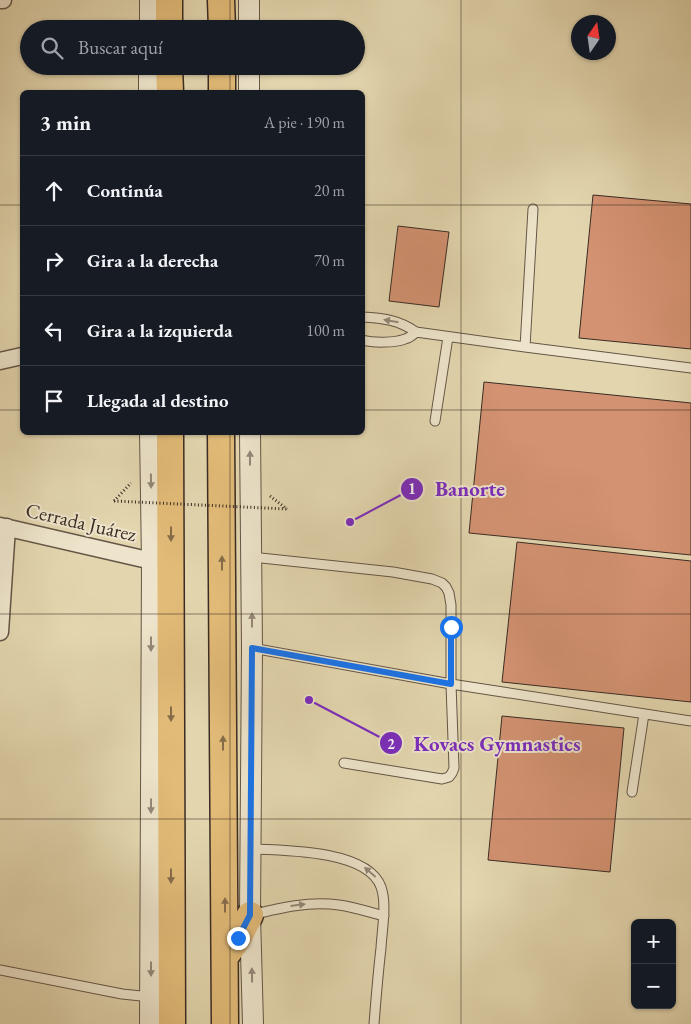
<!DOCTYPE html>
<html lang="es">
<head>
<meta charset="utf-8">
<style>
  :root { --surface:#171b24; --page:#20242c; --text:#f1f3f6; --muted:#9ea1a6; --line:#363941 }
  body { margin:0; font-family:"EB Garamond",serif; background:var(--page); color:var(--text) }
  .controls { position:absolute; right:15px; bottom:15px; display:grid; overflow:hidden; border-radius:8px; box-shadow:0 1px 4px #0004 }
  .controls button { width:45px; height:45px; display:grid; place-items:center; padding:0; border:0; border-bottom:1px solid var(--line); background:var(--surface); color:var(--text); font:25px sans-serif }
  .compass { position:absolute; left:571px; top:15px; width:45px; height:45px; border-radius:50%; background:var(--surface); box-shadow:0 1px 4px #0004; rotate:13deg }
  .stop { position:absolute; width:15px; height:15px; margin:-11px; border:4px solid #1a73e8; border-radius:50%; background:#fff }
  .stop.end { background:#1a73e8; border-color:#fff; box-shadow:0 1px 5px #0008 }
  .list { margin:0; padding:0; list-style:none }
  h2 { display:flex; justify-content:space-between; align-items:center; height:65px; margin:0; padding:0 20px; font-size:21px }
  h2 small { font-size:16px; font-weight:400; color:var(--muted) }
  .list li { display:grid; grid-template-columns:32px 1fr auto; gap:15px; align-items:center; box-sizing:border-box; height:70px; padding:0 20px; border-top:1px solid var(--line) }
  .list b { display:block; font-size:19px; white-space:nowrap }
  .list em { font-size:16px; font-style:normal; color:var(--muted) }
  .icon { flex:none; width:28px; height:28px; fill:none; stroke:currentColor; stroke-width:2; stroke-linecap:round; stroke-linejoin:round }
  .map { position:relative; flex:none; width:691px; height:1024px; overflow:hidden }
  .search { position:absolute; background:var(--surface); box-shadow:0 1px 4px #0004; left:20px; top:20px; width:345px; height:55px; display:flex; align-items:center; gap:12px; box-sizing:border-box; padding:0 18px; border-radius:28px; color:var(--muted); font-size:19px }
  .panel { position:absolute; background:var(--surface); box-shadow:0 1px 4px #0004; left:20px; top:90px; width:345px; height:345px; border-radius:8px }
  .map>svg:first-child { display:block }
</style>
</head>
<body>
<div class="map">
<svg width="691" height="1024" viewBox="0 0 691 1024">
  <rect width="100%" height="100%" fill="#e3d6af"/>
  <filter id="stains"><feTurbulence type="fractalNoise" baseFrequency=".004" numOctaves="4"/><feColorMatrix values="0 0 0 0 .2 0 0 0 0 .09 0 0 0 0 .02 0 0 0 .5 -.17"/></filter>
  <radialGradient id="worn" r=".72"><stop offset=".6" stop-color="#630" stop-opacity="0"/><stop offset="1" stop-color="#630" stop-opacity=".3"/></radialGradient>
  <!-- building -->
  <path fill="#d39272" stroke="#3a2c24" d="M593,195l98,9v145l-112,-11z
    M398,226l51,6 -10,75 -50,-6z
    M484,382l207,21v152l-222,-22z
    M517,542l174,19v141l-189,-20z
    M502,716l122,12 -14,144 -122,-12z"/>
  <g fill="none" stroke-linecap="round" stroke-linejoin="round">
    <defs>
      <path id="service" d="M362,317c21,1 37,3 54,15l109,15 166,21
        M362,340c11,3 33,3 43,-1 4,-1 8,-4 11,-7
        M525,347l8,-138
        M435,421l13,-84
        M251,557l142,15 39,7 10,4 4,4 3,6 2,12v79l3,84 -2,5 -3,4 -7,2 -98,-16
        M252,648l199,36 240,37
        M632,792l12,-78
        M251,849c33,1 117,1 130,38 6,17 1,42 0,61 -3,25 -5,51 -7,76
        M251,915c29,-7 57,-14 88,-10 15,2 30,7 45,11
        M0,970l122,24 29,3"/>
      <path id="minor" d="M0,0h3
        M0,361l22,-5
        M0,526l152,35
        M0,632l7,-105"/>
      <path id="tertiary" d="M249,0v29
        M150,29v-29
        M249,66v26
        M149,92v-26
        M150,432l2,129 -2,463
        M250,432l2,216 -2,267 3,109"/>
      <path id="primary" d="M169,0v29
        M221,0l1,29
        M169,66l1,26
        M222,66v26
        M170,432l2,592
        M221,432l4,592
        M225,957l13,-18 12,-24"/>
    </defs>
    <!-- service casing -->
    <use href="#service" stroke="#645647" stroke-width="11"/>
    <!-- minor casing -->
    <use href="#minor" stroke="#645647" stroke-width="19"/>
    <!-- tertiary casing -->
    <use href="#tertiary" stroke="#645647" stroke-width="22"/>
    <!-- primary casing -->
    <use href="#primary" stroke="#3a2c24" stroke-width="29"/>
    <!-- path -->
    <path stroke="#3a2c24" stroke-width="3" stroke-dasharray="1 2.5" stroke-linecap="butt" d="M270,496l17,13
      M114,501l17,-18"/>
    <!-- service -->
    <use href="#service" stroke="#ede4cb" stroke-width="9"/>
    <!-- minor -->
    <use href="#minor" stroke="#ede4cb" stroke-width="16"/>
    <!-- tertiary -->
    <use href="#tertiary" stroke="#ede4cb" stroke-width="20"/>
    <!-- primary -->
    <use href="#primary" stroke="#e2bb78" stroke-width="26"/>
    <!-- path-bridge -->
    <path stroke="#3a2c24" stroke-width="3" stroke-dasharray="1 2.5" stroke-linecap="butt" d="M114,501l173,8"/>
  </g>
  <!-- one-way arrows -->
  <defs><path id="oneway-solid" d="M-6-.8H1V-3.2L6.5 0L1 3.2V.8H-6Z" transform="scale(1.25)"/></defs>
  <g fill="#948878">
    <use href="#oneway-solid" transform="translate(391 321) rotate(-170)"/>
    <use href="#oneway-solid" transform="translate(250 458) rotate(-90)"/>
    <use href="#oneway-solid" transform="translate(151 481) rotate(89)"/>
    <use href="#oneway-solid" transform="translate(252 620) rotate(-90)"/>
    <use href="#oneway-solid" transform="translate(151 644) rotate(90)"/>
    <use href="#oneway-solid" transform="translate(151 806) rotate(90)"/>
    <use href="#oneway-solid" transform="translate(370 872) rotate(-139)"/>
    <use href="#oneway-solid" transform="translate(298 905) rotate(-7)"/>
    <use href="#oneway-solid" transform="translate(151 969) rotate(90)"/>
    <use href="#oneway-solid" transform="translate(252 975) rotate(-91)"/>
  </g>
  <g fill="#866c4a">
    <use href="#oneway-solid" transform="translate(171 534) rotate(90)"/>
    <use href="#oneway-solid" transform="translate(222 563) rotate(-90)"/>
    <use href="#oneway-solid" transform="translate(171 714) rotate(90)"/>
    <use href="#oneway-solid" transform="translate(223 743) rotate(-90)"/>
    <use href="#oneway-solid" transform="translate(171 876) rotate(90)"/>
    <use href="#oneway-solid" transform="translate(225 905) rotate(-90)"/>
  </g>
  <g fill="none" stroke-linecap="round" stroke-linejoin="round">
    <!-- route -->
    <path stroke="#1a73e8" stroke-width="6" d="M238,938l12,-23 2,-267 199,36v-57"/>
  </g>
  <!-- grid -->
  <path fill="none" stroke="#3a2c24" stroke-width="1" stroke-opacity="0.55" d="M230,0v29M461,0v1024M230,66v26M0,205h22M362,205h329M0,410h22M362,410h329M230,432v592M0,614h691M0,819h691"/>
  <g text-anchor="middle" stroke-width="4" stroke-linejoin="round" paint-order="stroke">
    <!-- street labels -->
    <g font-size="20" fill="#3a2c24" stroke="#ede4cb">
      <text transform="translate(81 522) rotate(13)" y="7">Cerrada Juárez</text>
    </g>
  </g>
  <!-- callouts -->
  <path fill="none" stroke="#7b2cbf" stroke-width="2" d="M350 522L412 489M309 700L391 743"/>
  <g fill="#7b2cbf" stroke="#ede4cb" stroke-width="2">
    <circle cx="350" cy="522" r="5"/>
    <circle cx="309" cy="700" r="5"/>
    <circle cx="412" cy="489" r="12"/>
    <circle cx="391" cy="743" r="12"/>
  </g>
  <g font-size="15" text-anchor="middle" font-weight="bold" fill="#fff">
    <text x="412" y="494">1</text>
    <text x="391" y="749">2</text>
  </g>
  <g font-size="21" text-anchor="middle" font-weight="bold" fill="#7b2cbf" stroke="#ede4cb" stroke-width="4" stroke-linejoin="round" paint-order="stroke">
    <text x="470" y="496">Banorte</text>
    <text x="497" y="751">Kovacs Gymnastics</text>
  </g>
  <rect width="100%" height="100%" filter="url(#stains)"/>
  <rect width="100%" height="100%" fill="url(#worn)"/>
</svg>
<div class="controls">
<button>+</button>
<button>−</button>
</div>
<svg class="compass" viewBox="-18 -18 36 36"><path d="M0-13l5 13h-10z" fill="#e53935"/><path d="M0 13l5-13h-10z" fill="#9ea1a6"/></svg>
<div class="stop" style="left:451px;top:627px"></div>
<div class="stop end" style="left:238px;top:938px"></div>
<div class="search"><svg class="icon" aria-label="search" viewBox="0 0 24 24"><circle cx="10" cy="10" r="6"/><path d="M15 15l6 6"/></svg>Buscar aquí</div>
<section class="panel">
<h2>3 min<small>A pie · 190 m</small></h2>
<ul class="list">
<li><svg class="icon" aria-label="ahead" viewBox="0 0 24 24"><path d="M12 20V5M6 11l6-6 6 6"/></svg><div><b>Continúa</b></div><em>20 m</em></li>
<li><svg class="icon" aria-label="right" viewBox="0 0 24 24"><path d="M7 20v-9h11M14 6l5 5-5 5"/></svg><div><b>Gira a la derecha</b></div><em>70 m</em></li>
<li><svg class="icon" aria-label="left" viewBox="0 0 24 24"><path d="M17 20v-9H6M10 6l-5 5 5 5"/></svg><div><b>Gira a la izquierda</b></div><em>100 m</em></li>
<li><svg class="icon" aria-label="arrive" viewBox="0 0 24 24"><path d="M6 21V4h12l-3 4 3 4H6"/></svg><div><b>Llegada al destino</b></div></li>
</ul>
</section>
</div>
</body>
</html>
